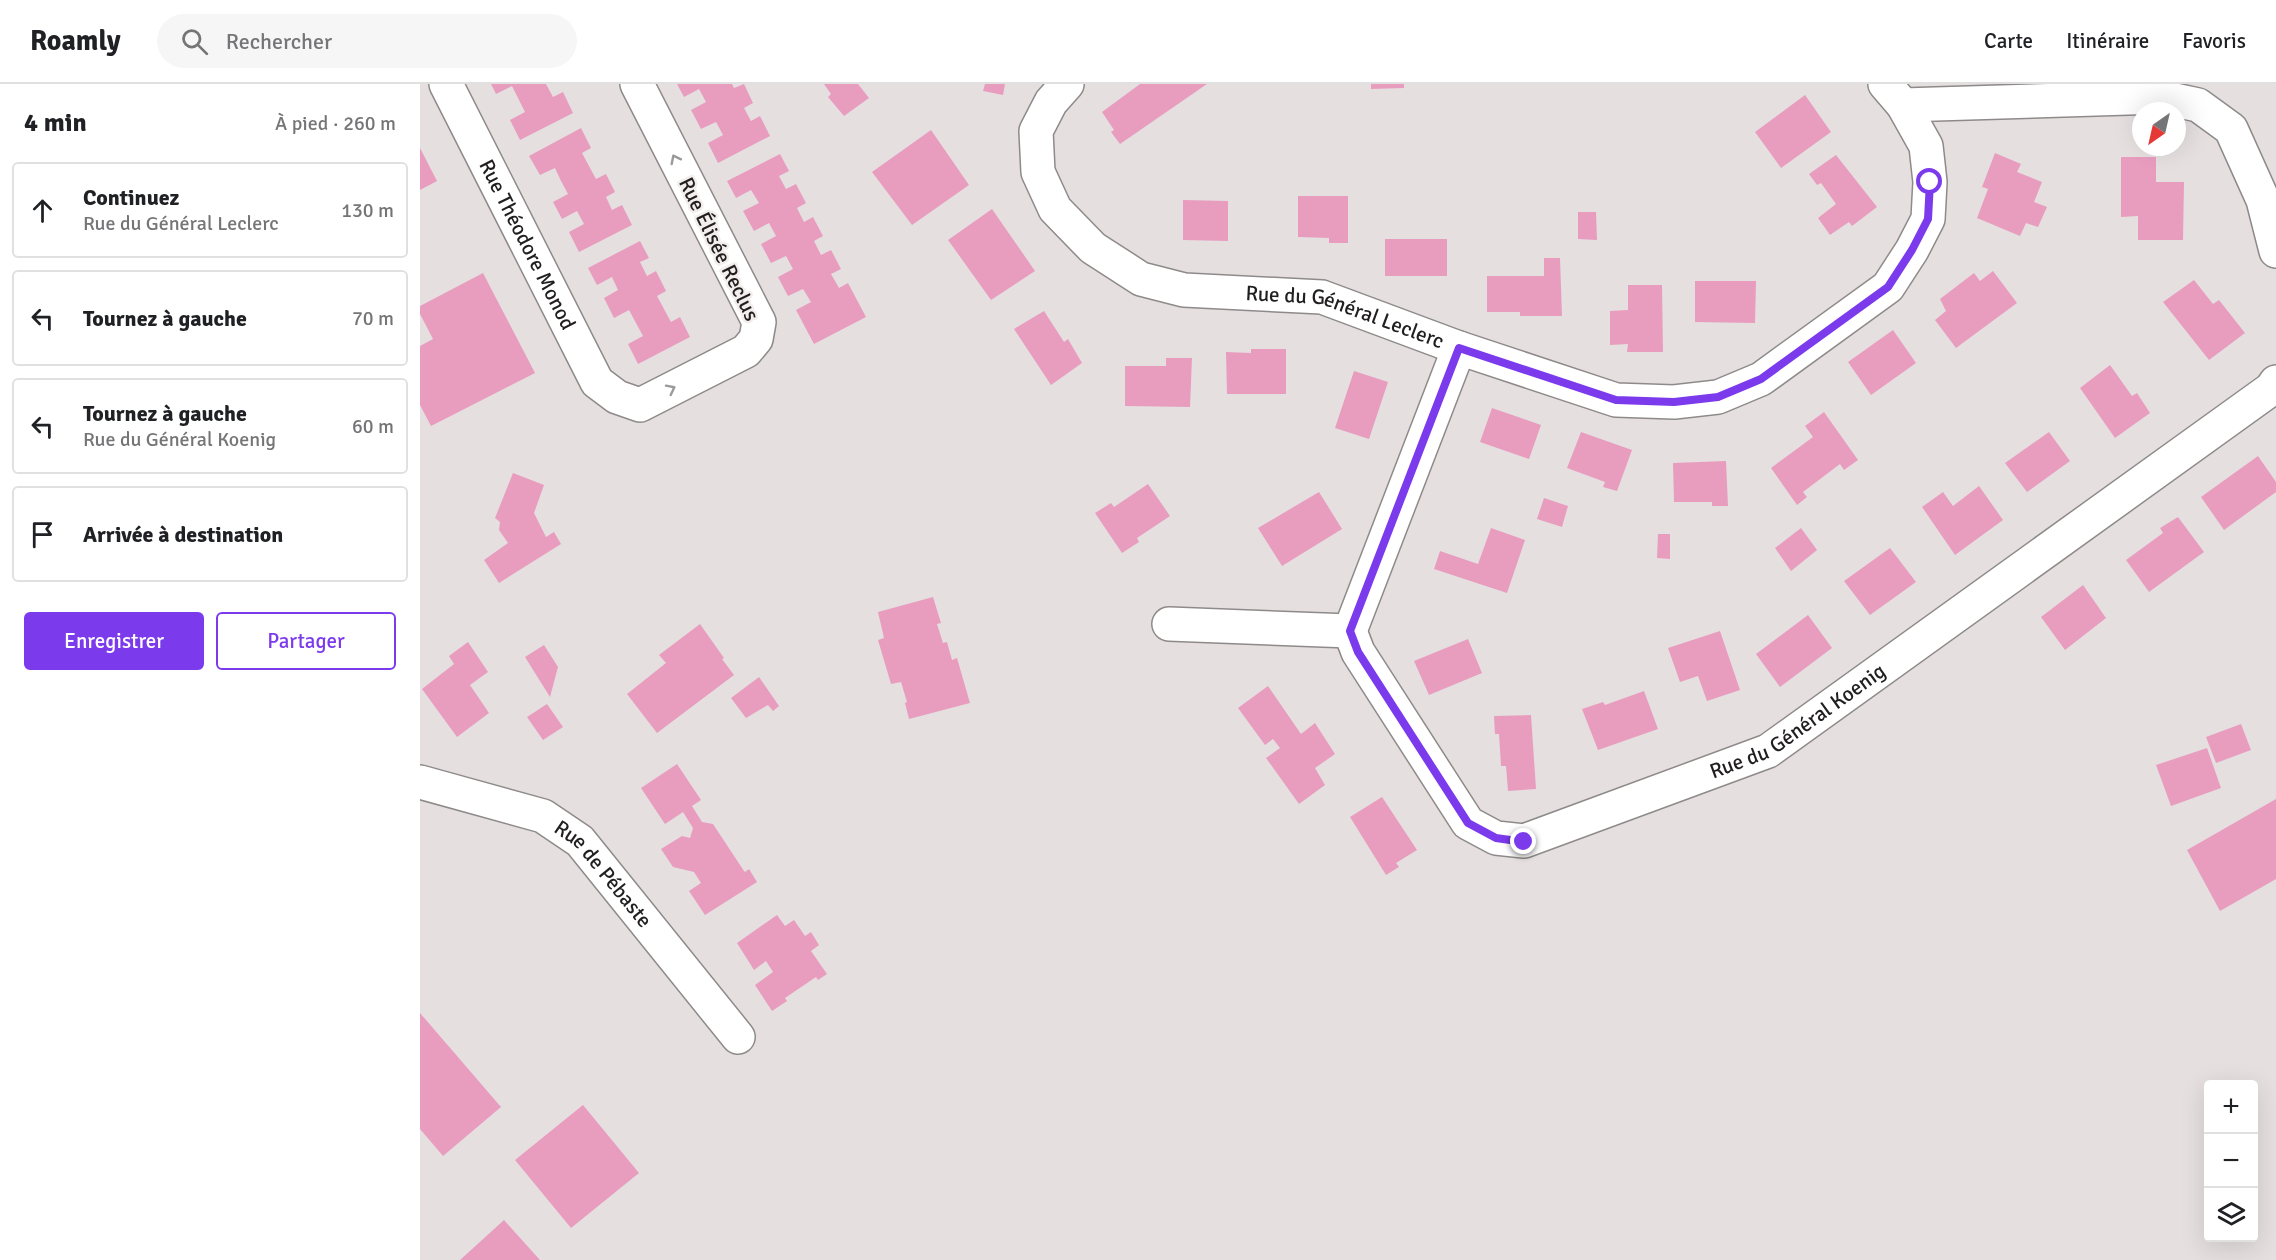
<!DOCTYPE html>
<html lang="fr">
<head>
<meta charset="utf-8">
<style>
  :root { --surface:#fff; --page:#f6f6f6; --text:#202124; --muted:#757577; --line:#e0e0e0; --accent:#7c3aed }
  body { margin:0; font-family:Signika,sans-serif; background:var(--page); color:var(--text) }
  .controls { position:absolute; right:18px; bottom:18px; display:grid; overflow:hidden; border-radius:6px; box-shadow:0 6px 24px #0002 }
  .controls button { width:54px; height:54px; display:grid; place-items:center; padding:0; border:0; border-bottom:2px solid var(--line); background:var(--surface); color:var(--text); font:30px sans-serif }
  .compass { position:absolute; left:1712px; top:18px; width:54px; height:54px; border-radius:50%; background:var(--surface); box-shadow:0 6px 24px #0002; rotate:214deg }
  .stop { position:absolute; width:18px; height:18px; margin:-14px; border:4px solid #7c3aed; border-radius:50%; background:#fff }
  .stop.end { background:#7c3aed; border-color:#fff; box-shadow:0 2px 6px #0008 }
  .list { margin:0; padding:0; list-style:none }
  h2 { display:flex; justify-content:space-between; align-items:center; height:78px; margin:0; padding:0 24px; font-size:26px }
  h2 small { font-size:20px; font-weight:400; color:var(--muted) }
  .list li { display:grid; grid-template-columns:39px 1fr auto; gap:18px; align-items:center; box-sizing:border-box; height:96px; margin:0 12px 12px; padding:0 12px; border:2px solid var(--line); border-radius:6px }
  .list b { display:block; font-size:22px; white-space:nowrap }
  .list p { margin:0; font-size:20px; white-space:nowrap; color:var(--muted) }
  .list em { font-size:20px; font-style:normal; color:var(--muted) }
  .actions { display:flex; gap:12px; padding:18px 24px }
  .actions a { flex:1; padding:14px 0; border:2px solid var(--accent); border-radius:6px; text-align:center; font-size:21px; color:var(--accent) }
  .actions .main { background:var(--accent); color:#fff }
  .icon { flex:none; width:33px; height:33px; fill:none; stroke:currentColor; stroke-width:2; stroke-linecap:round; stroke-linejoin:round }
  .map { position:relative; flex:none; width:1856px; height:1176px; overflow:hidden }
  header { display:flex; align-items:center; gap:36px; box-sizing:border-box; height:84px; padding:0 30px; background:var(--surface); border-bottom:2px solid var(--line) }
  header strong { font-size:28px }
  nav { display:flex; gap:33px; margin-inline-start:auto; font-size:21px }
  .search { width:420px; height:54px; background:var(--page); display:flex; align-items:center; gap:15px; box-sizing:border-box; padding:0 21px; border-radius:33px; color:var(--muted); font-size:22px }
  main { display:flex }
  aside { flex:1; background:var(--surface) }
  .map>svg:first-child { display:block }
</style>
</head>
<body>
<header>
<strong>Roamly</strong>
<div class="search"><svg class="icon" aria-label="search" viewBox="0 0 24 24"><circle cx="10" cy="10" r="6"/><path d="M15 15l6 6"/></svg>Rechercher</div>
<nav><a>Carte</a><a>Itinéraire</a><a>Favoris</a></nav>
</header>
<main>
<aside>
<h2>4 min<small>À pied · 260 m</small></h2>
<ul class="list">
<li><svg class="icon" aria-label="ahead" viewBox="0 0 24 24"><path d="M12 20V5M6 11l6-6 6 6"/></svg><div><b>Continuez</b><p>Rue du Général Leclerc</p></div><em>130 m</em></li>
<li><svg class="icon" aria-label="left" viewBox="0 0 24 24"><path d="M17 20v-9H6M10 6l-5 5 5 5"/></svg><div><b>Tournez à gauche</b></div><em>70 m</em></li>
<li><svg class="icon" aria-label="left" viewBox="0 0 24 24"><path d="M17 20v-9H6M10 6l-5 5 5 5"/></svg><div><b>Tournez à gauche</b><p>Rue du Général Koenig</p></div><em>60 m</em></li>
<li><svg class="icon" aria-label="arrive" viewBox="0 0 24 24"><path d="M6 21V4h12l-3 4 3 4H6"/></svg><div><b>Arrivée à destination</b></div></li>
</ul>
<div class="actions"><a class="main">Enregistrer</a><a>Partager</a></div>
</aside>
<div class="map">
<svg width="1856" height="1176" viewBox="0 0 1856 1176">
  <rect width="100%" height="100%" fill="#e5dfe0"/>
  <!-- building -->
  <path fill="#e89dbf" d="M71,0h55l7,13 10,-5 10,21 -53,27 -10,-20 15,-8 -13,-26 -16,8z
    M257,0h55l2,4 10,-4 9,19 -9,5 7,13 9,-5 10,20 -52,27 -10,-20 15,-8 -7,-13 -15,7 -10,-19 15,-8 -7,-13 -15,8z
    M404,0h34l11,14 -25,18 -16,-19 3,-3z
    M565,0h20l-2,11 -20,-4z
    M720,0h67l-87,60 -9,-12 3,-2 -12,-18z
    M951,0h33v4l-33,1z
    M1385,11l26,37 -50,36 -26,-36z
    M161,44l10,20 -9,5 14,26 10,-5 9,18 -9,5 6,13 10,-5 10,20 -53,27 -10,-20 15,-8 -7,-13 -15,8 -9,-17 15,-8 -7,-13 -6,-13 -15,7 -11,-19z
    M511,46l38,55 -57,40 -40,-53z
    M0,64l17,33 -17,9z
    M1575,69l26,11 -4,8 25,10 -8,20 13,5 -9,20 -12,-4 -6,13 -43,-18 11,-29 -6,-2z
    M360,70l9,17 -10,5 7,13 10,-5 10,19 -9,5 7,14 9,-5 10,19 -9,5 7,14 10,-5 10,19 -10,5 8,14 9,-5 18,34 -52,27 -18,-34 15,-8 -8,-13 -15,7 -10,-19 15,-8 -7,-13 -15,7 -10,-19 15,-8 -7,-13 -15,8 -11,-20 16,-8 -8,-13 -15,8 -9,-17z
    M1416,71l41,52 -25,19 -3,-4 -19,13 -12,-17 18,-14 -15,-21 -4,2 -8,-11z
    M1701,73h35v25h28l-1,58h-45v-24l-17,1z
    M878,112h50v47h-19v-5l-31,-1z
    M763,116l45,1v40l-45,-1z
    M572,125l43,62 -44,29 -43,-60z
    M1158,128h18l1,28 -19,-1z
    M965,155h62v37h-62z
    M220,157l9,17 -9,4 7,14 9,-5 10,20 -9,5 14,26 9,-5 10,20 -52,27 -10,-20 15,-8 -14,-26 -15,8 -10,-20 14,-8 -6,-13 -15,8 -9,-17z
    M1124,174h16l2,58h-42v-4h-33v-36h57z
    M1573,187l24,32 -61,45 -21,-28 11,-9 -6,-12 34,-26 6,8z
    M63,189l52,100 -104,53 -11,-21v-59l13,-7 -13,-25v-8z
    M1774,196l19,24 6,-4 26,33 -36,27 -46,-58z
    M1275,197h61l-1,42 -60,-1z
    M1208,201h34l1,67h-36l1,-8 -18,1v-34l18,-1z
    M624,227l20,31 4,-3 14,24 -31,22 -37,-56z
    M1473,246l23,33 -45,32 -23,-33z
    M831,265h35v45h-59l-1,-42 25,1z
    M746,274h26l-2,49 -65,-1v-40h41z
    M1690,281l22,31 5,-3 13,20 -35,25 -35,-50z
    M934,287l34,11 -19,57 -34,-11z
    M1072,324l49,17 -12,34 -49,-17z
    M1404,328l34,48 -14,10 -4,-6 -37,28 4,5 -10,8 -26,-37 42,-31 -8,-11z
    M1161,348l51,18 -15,41 -14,-4 2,-5 -38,-14z
    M1629,348l21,29 -43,31 -22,-29z
    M1838,372l18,26v10l-52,38 -23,-33z
    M1306,377l2,45h-16v-4h-38l-1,-39z
    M93,389l31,12 -10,28 12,24 8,-5 7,12 -62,39 -15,-23 24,-17 -9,-13 1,-8 -5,-4z
    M728,400l22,32 -33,22 2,4 -17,11 -27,-40 16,-10 3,4z
    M1559,402l24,34 -48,35 -33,-48 21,-15 10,14z
    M899,408l23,37 -60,37 -24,-38z
    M1124,414l24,8 -6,21 -25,-8z
    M1758,433l26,35 -55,40 -23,-32 37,-27 -3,-5z
    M1071,444l34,12 -18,53 -73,-24 6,-18 38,13z
    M1381,444l16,22 -26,21 -16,-23z
    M1238,450h12v25l-13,-1z
    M1470,464l26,34 -46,33 -26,-34z
    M1663,501l23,33 -41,32 -24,-33z
    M513,513l8,26 -4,1 6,19 4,-1 5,18 5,-2 13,45 -61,16 -4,-16 2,-1 -6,-20 -10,2 -13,-44 6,-2 -6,-26z
    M1388,531l24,33 -52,39 -24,-33z
    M280,540l24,34 -2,1 12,16 -77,58 -30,-39 39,-31 -7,-8z
    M1300,547l20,59 -33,11 -9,-25 -18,6 -12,-34z
    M1048,555l14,34 -53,22 -15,-34z
    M48,558l20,30 -18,13 19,28 -32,24 -35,-48 32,-25 -5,-8z
    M124,561l14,22 -8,30 -25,-40z
    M339,593l20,29 -6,5 -5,-6 -22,13 -15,-20z
    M848,602l33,48 14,-11 20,31 -20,14 10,17 -26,19 -33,-46 14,-10 -7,-9 -8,6 -27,-37z
    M1224,607l14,38 -60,21 -16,-41 21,-7 2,3z
    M127,620l16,23 -20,13 -16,-23z
    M1111,631l5,74 -28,2 -2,-25h-5l-2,-32h-4l-1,-18z
    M1821,640l10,26 -35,13 -10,-26z
    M1787,664l14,40 -50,18 -15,-41z
    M257,680l24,36 -9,6 10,16 11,2 31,47 1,1 4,-3 8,13 -52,33 -16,-24 12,-8 -7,-11 -21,-5 -12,-18 21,-13 8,2 3,-10 -10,-16 -18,12 -24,-36z
    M962,713l35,53 -21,13 3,4 -13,8 -36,-58z
    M1856,715v80l-56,32 -33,-61z
    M357,831l8,11 9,-6 11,16 6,-4 8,13 -8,6 16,23 -9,6 -2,-3 -31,21 2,3 -15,10 -17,-26 18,-13 -7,-11 -12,9 -17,-27z
    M0,929l81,94 -58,49 -23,-27z
    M163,1021l56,68 -68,55 -56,-68z
    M84,1136l36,40h-80z"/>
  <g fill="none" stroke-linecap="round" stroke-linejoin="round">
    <defs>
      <g id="minor">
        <path id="s1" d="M26,0l151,298 20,15 23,8 106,-54 10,-12 3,-17 -122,-238"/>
        <path id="s2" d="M647,0l-16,18 -15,29 2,41 17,37 38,39 48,31 43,11 138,7 137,51 157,52 58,2 44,-5 43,-18 127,-92 24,-37 16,-31 2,-37 -4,-36 -23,-41 -18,-21"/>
        <path d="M1483,21l258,-8 37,8 33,24 32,71 13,51"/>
        <path d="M749,540l181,7 109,-283"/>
        <path id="s3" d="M930,547l8,21 110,171 28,15 28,3 244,-90 503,-362 5,-7"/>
        <path id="s4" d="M0,698l123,34 37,25 158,196"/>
      </g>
    </defs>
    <!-- minor casing -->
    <use href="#minor" stroke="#8f8a8a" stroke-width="36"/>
    <!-- minor -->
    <use href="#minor" stroke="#fff" stroke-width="33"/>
  </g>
  <!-- one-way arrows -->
  <defs><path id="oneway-chevron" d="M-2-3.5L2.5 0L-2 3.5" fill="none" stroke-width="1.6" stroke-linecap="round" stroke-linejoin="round" transform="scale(1.5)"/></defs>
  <g stroke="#9b9a9a">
    <use href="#oneway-chevron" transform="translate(255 75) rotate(-117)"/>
    <use href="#oneway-chevron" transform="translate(251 305) rotate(-27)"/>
  </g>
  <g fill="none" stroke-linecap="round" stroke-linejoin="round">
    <!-- route -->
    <path stroke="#7c3aed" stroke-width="8" d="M1104,758l-28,-4 -28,-15 -110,-171 -8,-21 109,-283 157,52 58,2 44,-5 43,-18 127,-92 24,-37 16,-31 2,-37"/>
  </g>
  <g text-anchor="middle" stroke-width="5" stroke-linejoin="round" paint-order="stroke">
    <!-- street labels -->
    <g font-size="21" fill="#201e1e" stroke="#f3eded">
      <text dy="7" stroke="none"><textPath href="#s1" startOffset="180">Rue Théodore Monod</textPath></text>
      <text transform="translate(299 165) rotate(64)" y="7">Rue Élisée Reclus</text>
      <text dy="7" stroke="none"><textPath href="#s2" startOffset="459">Rue du Général Leclerc</textPath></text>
      <text dy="7" stroke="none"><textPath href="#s3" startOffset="586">Rue du Général Koenig</textPath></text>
      <text dy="7" stroke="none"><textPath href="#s4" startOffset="212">Rue de Pébaste</textPath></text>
    </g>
  </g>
</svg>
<div class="controls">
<button>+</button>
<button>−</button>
<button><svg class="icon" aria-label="layers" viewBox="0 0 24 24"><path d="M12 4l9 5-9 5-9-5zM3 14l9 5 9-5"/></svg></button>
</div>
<svg class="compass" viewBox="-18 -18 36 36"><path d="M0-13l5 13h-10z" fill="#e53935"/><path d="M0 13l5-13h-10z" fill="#757577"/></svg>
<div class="stop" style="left:1510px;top:98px"></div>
<div class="stop end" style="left:1104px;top:758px"></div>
</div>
</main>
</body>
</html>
